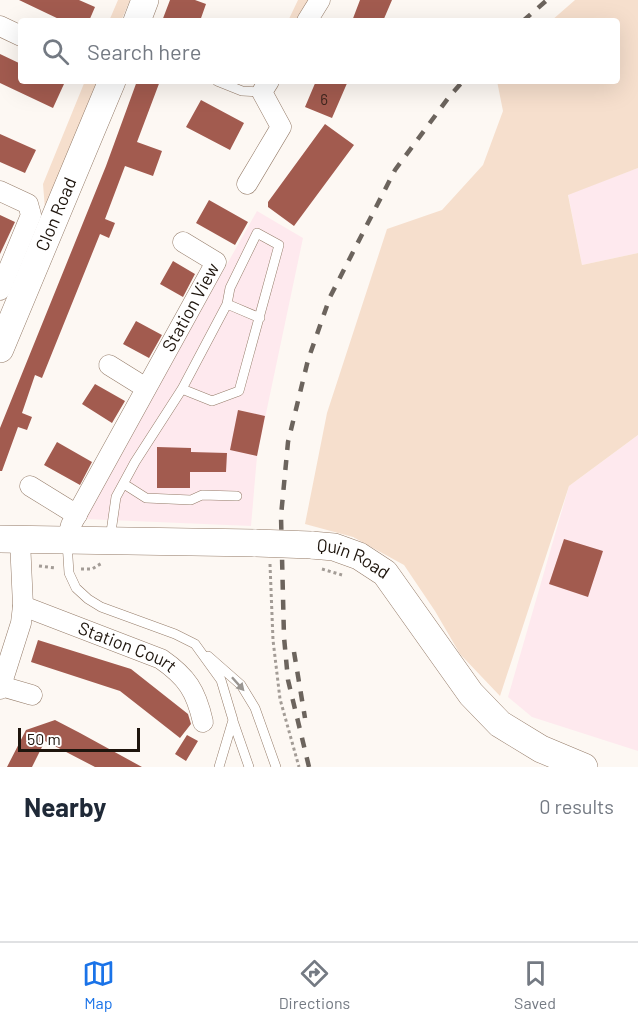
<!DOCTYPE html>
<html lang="en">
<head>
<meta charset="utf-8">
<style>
  :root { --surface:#fff; --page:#f6f6f7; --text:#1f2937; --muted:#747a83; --line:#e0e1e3; --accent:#1a73e8 }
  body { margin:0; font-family:Barlow,sans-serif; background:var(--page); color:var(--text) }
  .scale { position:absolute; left:18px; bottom:15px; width:122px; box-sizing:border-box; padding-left:6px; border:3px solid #1e150d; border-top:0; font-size:16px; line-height:21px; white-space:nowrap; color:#1e150d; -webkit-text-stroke:4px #fff; paint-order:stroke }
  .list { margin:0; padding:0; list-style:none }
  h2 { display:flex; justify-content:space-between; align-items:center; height:78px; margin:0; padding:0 24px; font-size:26px }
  h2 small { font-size:20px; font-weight:400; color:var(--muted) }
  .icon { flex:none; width:33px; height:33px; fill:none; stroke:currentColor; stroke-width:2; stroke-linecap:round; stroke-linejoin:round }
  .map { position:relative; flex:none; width:638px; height:767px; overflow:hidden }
  .search { position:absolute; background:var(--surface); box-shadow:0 6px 24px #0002; left:18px; right:18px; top:18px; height:66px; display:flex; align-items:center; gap:15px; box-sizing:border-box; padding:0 21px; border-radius:6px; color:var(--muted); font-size:22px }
  .sheet { height:174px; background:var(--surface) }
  nav { display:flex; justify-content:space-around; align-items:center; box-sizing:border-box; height:84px; border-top:2px solid var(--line); background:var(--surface); font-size:16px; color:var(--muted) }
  nav a { display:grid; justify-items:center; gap:3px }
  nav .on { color:var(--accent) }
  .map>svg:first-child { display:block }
</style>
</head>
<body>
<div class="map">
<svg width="638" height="767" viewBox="0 0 638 767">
  <rect width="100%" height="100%" fill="#fdf8f3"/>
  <!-- industrial -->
  <path fill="#fee9ee" d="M638,168v85l-56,12 -14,-71z
    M257,211l46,27 -46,218 -6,70 -165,-7 33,-64z
    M638,435v316l-106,-34 -24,-20 61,-211z"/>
  <!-- green -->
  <path fill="#f6dfcd" d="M118,0h12l-9,21h-12z
    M298,0h14l-14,21h-10z
    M575,0h63v168l-70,27 14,70 56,-12v182l-69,51 -69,210 -40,-42 -25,-43 -31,-46 -51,-28 -48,-13 22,-111 60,-184 55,-19 41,-45 20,-54 -6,-30h120v-60h-66z
    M85,81h12l-52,128 -2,-25z"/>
  <!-- building -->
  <path fill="#a25b4f" d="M19,0h60l16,7 -6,14h-26z
    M170,0h25l11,4 -6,17h-38z
    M360,0h32l-9,21h-31z
    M0,54l21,10v17h36l7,3 -11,24 -53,-25z
    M137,81h23l-23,61 25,9 -9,25 -28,-10 -20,53 10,4 -6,15 -9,-4 -58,144 -7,-3 -13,38 10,4 -5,13 -9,-3 -16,44h-2v-43l106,-262z
    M316,81h32l-16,37 -27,-11z
    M201,100l43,23 -14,27 -44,-23z
    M325,124l29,21 -60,81 -26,-19v-5z
    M0,134l36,16 -11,23 -25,-11z
    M209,200l39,22 -13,23 -39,-22z
    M0,215l15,7 -15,32z
    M173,261l22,13 -12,23 -23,-13z
    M136,321l26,14 -13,23 -26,-14z
    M95,384l30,17 -13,22 -30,-19z
    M238,410l27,6 -8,40 -27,-6z
    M57,442l35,20 -12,23 -36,-20z
    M157,447l34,1v4l36,1 -1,19h-36v16h-33z
    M564,539l39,12 -15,46 -39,-13z
    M38,640l93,29 57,45 3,10 -11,14 -60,-47 -89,-29z
    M55,720l25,13 62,34h-47l-50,-26 -13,26h-25l19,-37z
    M187,735l11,6 -12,20 -11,-7z"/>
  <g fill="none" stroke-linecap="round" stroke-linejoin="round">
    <defs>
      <path id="lane" d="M217,81l25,10 20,1
        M227,304l33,14
        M124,484l22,14 45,2 11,-5 35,1
        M110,539l6,-42 19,-35 47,-73 45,-85 3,-16 27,-55 22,12 -40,146 -27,10 -30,-12
        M67,542l2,31 7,15 12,11 13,8 74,27 20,10 26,36 12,40 -14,47
        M208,656l33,29 14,23 21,59
        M233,721l16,46"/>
      <g id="street">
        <path d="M307,21l13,-21"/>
        <path d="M0,26l21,10"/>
        <path d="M247,184l34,-57 -19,-35 7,-11"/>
        <path d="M0,191l28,13 3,11 -31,75"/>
        <path d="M109,365l37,23"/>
        <path d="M30,486l47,29"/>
        <path id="s1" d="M67,540l4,-15 145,-263 -33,-20"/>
        <path id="s2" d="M23,606l138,53c26,18 35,32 42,63"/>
        <path d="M1,686l31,9"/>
        <path d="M0,689l21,-66 2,-17 -3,-66"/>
      </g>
      <g id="secondary">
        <path d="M137,21l8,-21"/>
        <path id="s3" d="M0,349l112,-268"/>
        <path d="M0,539l256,4"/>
        <path id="s4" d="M311,545l23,2 25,9 26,17 86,121 29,30 41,25 43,18"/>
      </g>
    </defs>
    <!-- lane casing -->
    <use href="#lane" stroke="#957c69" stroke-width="10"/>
    <!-- street casing -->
    <use href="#street" stroke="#957c69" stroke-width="21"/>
    <!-- secondary casing -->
    <use href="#secondary" stroke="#957c69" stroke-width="28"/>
    <!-- path -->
    <path stroke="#a39c96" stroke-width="3" stroke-dasharray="3 3" stroke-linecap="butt" d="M270,564l3,76 7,59 19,68
      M39,566l17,2
      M81,569h11l10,-6
      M322,569l20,6"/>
    <!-- lane -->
    <use href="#lane" stroke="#fff" stroke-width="9"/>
    <!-- street -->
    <use href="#street" stroke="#fff" stroke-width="20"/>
    <!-- secondary -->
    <use href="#secondary" stroke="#fff" stroke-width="27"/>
    <!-- rail -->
    <path stroke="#6c645d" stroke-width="4.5" stroke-dasharray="10 10" stroke-linecap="butt" d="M523,21l24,-21
      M294,652l11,66
      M309,767l-21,-87 -4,-43 -3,-121 7,-74 20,-82 22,-63 65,-127 54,-73 14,-16"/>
    <defs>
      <path id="secondary-bridge" d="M256,543l55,2"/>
    </defs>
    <!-- secondary-bridge casing -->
    <use href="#secondary-bridge" stroke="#957c69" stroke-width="28" stroke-linecap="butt"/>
    <!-- secondary-bridge -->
    <use href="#secondary-bridge" stroke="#fff" stroke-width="27"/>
  </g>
  <!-- one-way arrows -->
  <defs><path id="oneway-solid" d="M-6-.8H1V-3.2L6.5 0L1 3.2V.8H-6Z" transform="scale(1.5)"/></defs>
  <use fill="#9a9692" href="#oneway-solid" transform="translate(238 684) rotate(48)"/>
  <g text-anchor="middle" stroke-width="5" stroke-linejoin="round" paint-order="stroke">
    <!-- number labels -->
    <g font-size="15" fill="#3f261e">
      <text x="324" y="105">6</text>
    </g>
    <!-- street labels -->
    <g font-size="18" fill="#1e150d" stroke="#fff">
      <text dy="6" stroke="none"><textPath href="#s3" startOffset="146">Clon Road</textPath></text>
      <text dy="6" stroke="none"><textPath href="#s1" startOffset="264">Station View</textPath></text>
      <text dy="6" stroke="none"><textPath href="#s4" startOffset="45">Quin Road</textPath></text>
      <text dy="6" stroke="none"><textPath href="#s2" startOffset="112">Station Court</textPath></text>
    </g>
  </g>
</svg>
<div class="scale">50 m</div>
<div class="search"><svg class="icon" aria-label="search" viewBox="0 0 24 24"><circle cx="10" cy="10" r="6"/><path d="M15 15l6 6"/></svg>Search here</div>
</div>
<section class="sheet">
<h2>Nearby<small>0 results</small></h2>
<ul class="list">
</ul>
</section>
<nav>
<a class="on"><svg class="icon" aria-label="map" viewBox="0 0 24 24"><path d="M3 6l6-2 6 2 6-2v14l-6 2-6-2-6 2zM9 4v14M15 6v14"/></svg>Map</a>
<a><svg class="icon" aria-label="directions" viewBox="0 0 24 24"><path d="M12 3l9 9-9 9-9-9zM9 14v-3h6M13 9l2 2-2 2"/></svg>Directions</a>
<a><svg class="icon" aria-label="saved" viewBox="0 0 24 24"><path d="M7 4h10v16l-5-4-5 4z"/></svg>Saved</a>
</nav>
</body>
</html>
